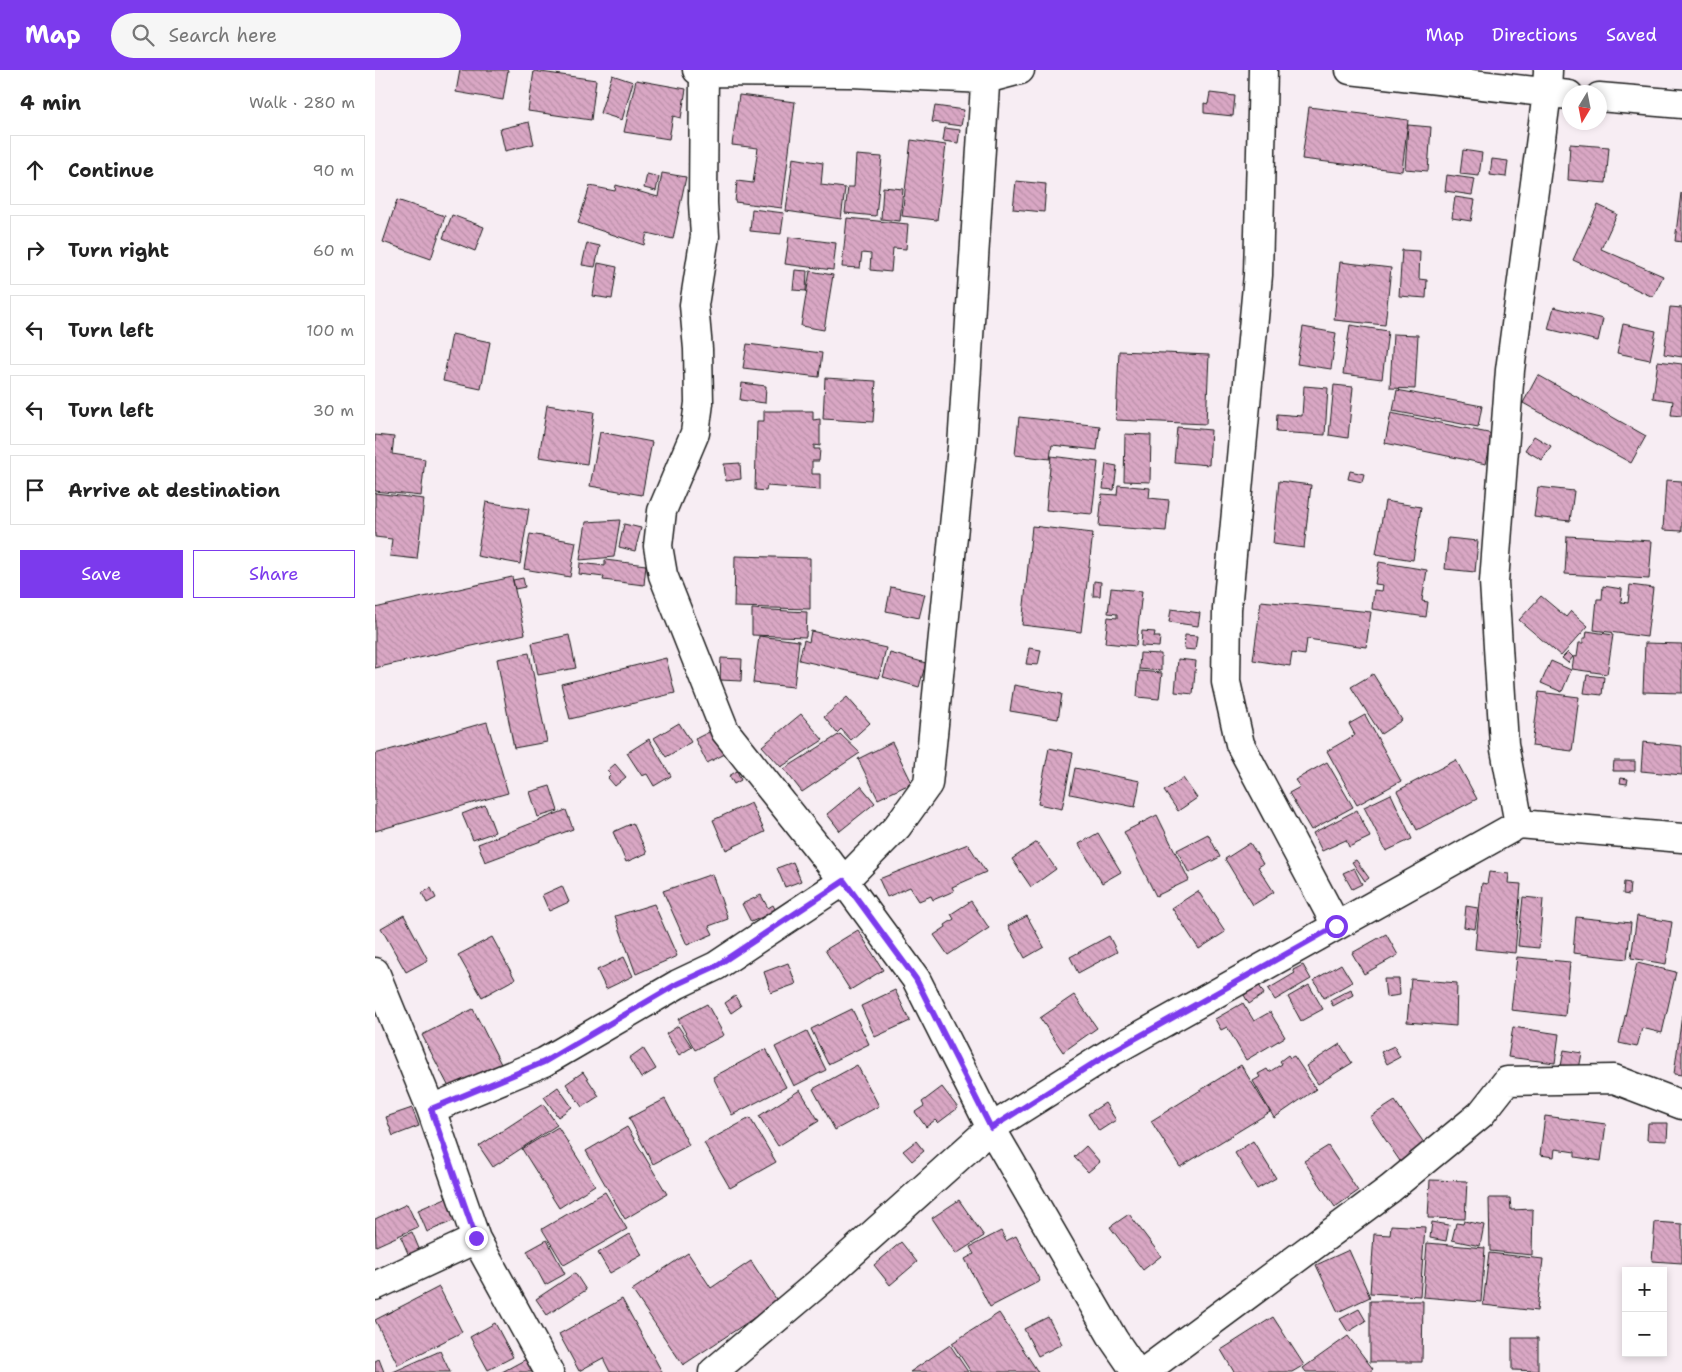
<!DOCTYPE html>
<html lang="en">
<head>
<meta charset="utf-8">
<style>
  :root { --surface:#fff; --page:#f6f6f6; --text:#222; --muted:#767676; --line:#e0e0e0; --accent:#7c3aed }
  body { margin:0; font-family:"Shantell Sans",sans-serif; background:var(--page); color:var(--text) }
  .controls { position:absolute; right:15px; bottom:15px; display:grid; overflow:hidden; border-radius:0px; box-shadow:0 2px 8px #0003 }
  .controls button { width:45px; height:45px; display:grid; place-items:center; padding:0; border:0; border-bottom:1px solid var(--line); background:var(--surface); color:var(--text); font:25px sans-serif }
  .compass { position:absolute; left:1187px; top:15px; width:45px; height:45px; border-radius:50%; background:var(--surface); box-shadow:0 2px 8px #0003; rotate:190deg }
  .stop { position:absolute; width:15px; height:15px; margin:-11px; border:4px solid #7c3aed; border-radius:50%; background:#fff }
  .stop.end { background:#7c3aed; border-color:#fff; box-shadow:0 1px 5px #0008 }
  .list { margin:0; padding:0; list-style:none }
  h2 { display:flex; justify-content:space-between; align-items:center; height:65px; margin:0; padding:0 20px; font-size:21px }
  h2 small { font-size:16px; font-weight:400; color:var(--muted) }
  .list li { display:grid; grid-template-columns:32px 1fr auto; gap:15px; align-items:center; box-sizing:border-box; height:70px; margin:0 10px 10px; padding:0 10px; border:1px solid var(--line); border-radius:0px }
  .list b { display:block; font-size:19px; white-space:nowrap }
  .list em { font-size:16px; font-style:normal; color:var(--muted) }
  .actions { display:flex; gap:10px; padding:15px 20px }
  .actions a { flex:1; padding:11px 0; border:1px solid var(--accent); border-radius:0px; text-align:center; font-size:18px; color:var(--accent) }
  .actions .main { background:var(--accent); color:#fff }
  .icon { flex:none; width:28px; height:28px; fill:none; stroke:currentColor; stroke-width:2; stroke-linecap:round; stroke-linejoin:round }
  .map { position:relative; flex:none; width:1307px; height:1302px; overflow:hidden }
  header { display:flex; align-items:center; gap:30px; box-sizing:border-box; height:70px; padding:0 25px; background:var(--accent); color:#fff }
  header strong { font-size:24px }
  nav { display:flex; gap:28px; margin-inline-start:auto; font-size:18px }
  .search { width:350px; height:45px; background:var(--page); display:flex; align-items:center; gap:12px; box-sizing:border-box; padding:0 18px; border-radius:28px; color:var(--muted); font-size:19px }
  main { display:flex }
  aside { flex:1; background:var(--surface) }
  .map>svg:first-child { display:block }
</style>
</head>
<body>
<header>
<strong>Map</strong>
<div class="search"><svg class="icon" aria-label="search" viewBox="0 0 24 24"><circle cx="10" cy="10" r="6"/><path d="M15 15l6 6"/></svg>Search here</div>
<nav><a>Map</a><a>Directions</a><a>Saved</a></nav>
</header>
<main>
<aside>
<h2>4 min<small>Walk · 280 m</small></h2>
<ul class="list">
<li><svg class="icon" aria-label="ahead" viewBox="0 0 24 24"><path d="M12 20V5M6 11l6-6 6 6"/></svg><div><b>Continue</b></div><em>90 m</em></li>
<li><svg class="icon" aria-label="right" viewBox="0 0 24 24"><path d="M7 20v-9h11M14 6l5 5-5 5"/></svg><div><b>Turn right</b></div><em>60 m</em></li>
<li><svg class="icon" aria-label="left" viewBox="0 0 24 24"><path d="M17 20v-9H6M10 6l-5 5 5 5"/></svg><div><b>Turn left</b></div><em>100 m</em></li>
<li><svg class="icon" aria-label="left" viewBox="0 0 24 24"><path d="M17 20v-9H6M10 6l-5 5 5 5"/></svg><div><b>Turn left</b></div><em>30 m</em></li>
<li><svg class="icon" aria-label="arrive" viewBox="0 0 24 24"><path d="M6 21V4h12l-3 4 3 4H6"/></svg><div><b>Arrive at destination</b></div></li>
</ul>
<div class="actions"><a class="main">Save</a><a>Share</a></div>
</aside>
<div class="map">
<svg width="1307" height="1302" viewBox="0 0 1307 1302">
  <defs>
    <pattern id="building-back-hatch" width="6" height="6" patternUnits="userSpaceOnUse" patternTransform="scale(1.25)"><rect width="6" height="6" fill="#d9a7c4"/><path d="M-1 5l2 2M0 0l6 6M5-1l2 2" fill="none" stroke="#ba8fa8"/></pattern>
  </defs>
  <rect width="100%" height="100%" fill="#f7edf3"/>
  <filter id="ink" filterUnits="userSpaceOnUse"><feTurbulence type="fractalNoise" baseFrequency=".02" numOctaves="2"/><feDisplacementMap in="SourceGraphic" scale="10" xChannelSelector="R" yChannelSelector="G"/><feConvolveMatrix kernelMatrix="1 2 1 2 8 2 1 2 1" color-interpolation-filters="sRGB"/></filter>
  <g filter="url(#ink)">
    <!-- building -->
    <path fill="url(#building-back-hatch)" stroke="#1c1c1c" d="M85,0h48l-5,30 -47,-8z
      M159,1l62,9 -5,40 -63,-9z
      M237,5l21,7 -11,38 -22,-7z
      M261,10l50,9 -5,29 -8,-2 -4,23 -45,-7z
      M835,23l25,3 -2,20 -29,-3v-10l4,1z
      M364,25l56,7 -13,106 -47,-6 2,-21 16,2 5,-35 -26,-3z
      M560,36l29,4 -3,16 -29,-4z
      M934,37l99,13 -6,51 -100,-12z
      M154,52l5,22 -29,7 -5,-22z
      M1033,55l23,2 -3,44 -23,-2z
      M570,58l15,2 -2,13 -15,-2z
      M536,70l35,5 -9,75 -35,-4z
      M1195,74l39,3 -3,36 -38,-3z
      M1088,80l19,3 -3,23 -19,-2z
      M481,85l26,2 -6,59 -31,-3 3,-26h6z
      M418,88l30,5 -2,22 24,3 -4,31 -55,-8z
      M1117,89l16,2 -2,16 -16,-2z
      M287,103l24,4 -13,62 -26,-6 -3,12 -66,-22 12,-37 25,5 1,-6 42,12z
      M272,104l12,3 -3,14 -12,-3z
      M1072,105l28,4 -3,16 -27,-4z
      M641,111l30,3 -2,28 -31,-3z
      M508,117l20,2 -3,32 -19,-2z
      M1306,123l1,1v48l-7,-1z
      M1080,127l20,3 -4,21 -19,-3z
      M22,130l48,16 -14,43 -48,-17z
      M1223,135l19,9 -16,35 62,27 -10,21 -80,-37z
      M377,139l32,4 -3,21 -31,-3z
      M77,145l32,12 -9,24 -32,-13z
      M472,148l61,6 -2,25 -13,-1 -2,24 -21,-2 1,-16 -9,-1 -2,15 -18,-1z
      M414,167l47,6 -3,27 -48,-6z
      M212,173l13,3 -5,21 -13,-2z
      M1027,180l18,1 -1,28 8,1 -1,18 -27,-2z
      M965,192l51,6 -6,57 -51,-5z
      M223,193l19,4 -5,32 -19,-3z
      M420,200l12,1 -1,20 -13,-1z
      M435,201l23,4 -9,55 -23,-4z
      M1179,237l49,12 -5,22 -50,-12z
      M1295,237l12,1v49l-18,-3z
      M1248,254l33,7 -6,29 -33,-7z
      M975,255l38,6 -6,48 -39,-5z
      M928,257l33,6 -5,36 -34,-5z
      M77,264l38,8 -9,47 -38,-8z
      M1018,264l25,1 -3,54 -25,-1z
      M372,274l75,9 -3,24 -76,-9z
      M744,281l90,4 -3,69 -90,-4z
      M1283,291l24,3v52l-11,-1 2,-14 -20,-3z
      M1163,305l108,61 -15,27 -108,-60z
      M450,308l51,3 -3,41 -50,-3z
      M367,313l24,3 -1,17 -25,-3z
      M959,315l19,2 -5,51 -19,-3z
      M929,316l24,2 -3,47 -49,-3 1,-18 25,2z
      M1022,320l85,16 -4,21 -85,-16z
      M172,335l47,7 -7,52 -48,-7z
      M389,341h49v9l7,-1v27l-6,-1v4h6l-1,12h-7v13h8v16l-53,-4 -1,5 -11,-1 2,-69h7z
      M1016,343l102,21 -7,30 -101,-21z
      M644,347l81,9 -3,24 -45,-5 -2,14 -35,-4z
      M802,357l34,3 -2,35 -35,-3z
      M225,362l52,10 -10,53 -52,-9z
      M750,364l26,1 -1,47 -26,-1z
      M0,365l19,2 -2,17 33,5 -4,37 -46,-5z
      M1159,366l17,10 -9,14 -17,-10z
      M676,386l47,6 -6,52 -46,-4z
      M365,393l1,16 -15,2 -2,-17z
      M731,394l11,2 -3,24 -11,-1z
      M975,401l14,3 -2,8 -14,-3z
      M1291,410l16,1v50l-19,-1z
      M904,411l32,4 -7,63 -31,-4z
      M743,415l32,3 -1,10 20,2 -3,31 -67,-5 3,-32 15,1z
      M1163,417l36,4 -4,30 -36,-4z
      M0,423l49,6 -7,60 -27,-3 2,-17 -17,-2z
      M1010,431l36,6 -8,53 -37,-6z
      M111,432l43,7 -9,55 -43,-8z
      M245,450l-6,37 -34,3 6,-38z
      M249,454l17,4 -6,23 -16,-4z
      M657,456l61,7 -12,99 -59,-7z
      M155,464l46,8 -6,35 -46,-8z
      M1192,466l85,5 -3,38 -84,-5z
      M1073,468l30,3 -3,31 -30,-3z
      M360,486l75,2v51l-76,-2z
      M230,490l41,5 -2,20 -41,-5 1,-3 -25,-3 1,-11 25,3z
      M1004,492l48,8 -5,31 6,1 -2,15 -54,-8 2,-19 8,1 1,-6 -8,-1z
      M137,507l13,57 -150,34v-60z
      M148,508l2,9 -10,2 -2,-9z
      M719,511l7,1 -1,14h-7z
      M1255,515l23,3 -6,49 -53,-7 3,-31h5l1,-13 19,3 -1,13 7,1z
      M516,517l34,7 -6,24 -33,-7z
      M736,518l31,3 -6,55 -31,-3 3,-26 9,1v-4l-9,-1z
      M1166,526l25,21 5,-6 17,15 -27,30 -42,-36z
      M886,531l110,11 -5,35 -59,-8 -2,16 -13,-2 -2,13 -37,-6z
      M377,539l55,3 -1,25 -54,-2z
      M796,539l29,4 -2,13 -29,-4z
      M436,561l75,17 -7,30 -80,-18 5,-20 5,2z
      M767,561l13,1 -1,5h6l-1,10 -18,-1z
      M1212,561l26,4 -6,39 -35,-5 2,-13 3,1 2,-14h4v-5h3z
      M194,565l7,33 -38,7 -6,-32z
      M810,565l12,1 -2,14 -11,-1z
      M384,566l40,5 -5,46 -41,-4z
      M1270,573l37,1v49l-39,-1z
      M654,578l12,2 -3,15 -12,-1z
      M1193,582l5,5 -5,6 -6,-5z
      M154,583l18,89 -33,6 -17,-89z
      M515,583l36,10 -7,24 -36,-10z
      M765,583l21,1v17l-22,-2z
      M291,588l9,35 -105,26 -9,-35z
      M346,588l21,1 -1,22 -21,-1z
      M803,589l18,2 -3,33 -18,-2z
      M1176,591l20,9 -9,22 -21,-9z
      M764,601l23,2 -3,26 -22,-2z
      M998,604l29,46 -21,14 -30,-47z
      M1212,605l17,2 -2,18 -18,-2z
      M639,615l48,9 -4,25 -48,-8z
      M1164,622l40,5 -7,54 -40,-5z
      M472,627l23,26 -19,17 -10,-11 -4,4 -13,-16z
      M426,644l22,26 -42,27 -19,-21z
      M990,645l36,66 -44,24 -30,-54 28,-16 -6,-11z
      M112,652l21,71 -133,38v-77z
      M304,653l12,19 -25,15 -12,-19z
      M340,659l12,24 -20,10 -12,-24z
      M465,664l20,19 -58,39 -18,-23z
      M274,669l22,37 -17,10 -7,-12 -5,2 -15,-23z
      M517,672l20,41 -34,16 -20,-40z
      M1268,672l39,4v29l-41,-4z
      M674,678l24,5 -11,56 -24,-5z
      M1081,690l21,39 -60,31 -20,-39z
      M1239,691h21v10h-22z
      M952,692l26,45 -42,23 -22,-37 11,-6 -5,-7z
      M240,694l11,13 -11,9 -7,-8 3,-3 -4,-4z
      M700,698l65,13 -5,26 -65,-13z
      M362,701l4,9 -7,4 -5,-8z
      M808,708l14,20 -19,13 -14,-20z
      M1246,708l7,1 -1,5 -7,-1z
      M175,716l8,25 -20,6 -8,-25z
      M486,716l14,17 -35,28 -13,-17z
      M1016,724l21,45 -26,12 -22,-44z
      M376,733l14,29 -39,18 -13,-30z
      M110,735l10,27 -22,8 -11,-26z
      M191,740l7,19 -88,33 -7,-18z
      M982,740l13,27 -21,10 -3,-7 -24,11 -9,-18z
      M782,745l32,65 -33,16 -32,-64z
      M258,753l14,30 -21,9 -13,-30z
      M723,763l23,39 -19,11 -23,-39z
      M833,764l12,23 -31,16 -12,-23z
      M662,772l19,27 -25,18 -19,-28z
      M875,773l13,21 -5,3 16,25 -21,13 -28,-46z
      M593,774l18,28 -34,15 2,4 -21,9 -2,-4 -12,5 -9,-14 -23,10 -8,-18z
      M981,790l13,18 -4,3 -13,-19z
      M418,792l8,19 -16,6 -8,-19z
      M979,798l8,16 -10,5 -9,-16z
      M1114,802l20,2 -1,9 13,1 -6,69 -40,-4 7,-66 5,1z
      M337,804l16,45 -19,7 4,8 -26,11 -24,-54z
      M1249,812l6,1 -1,12 -6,-1z
      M187,816l7,16 -20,9 -7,-16z
      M56,818l5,10 -9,5 -5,-10z
      M823,821l27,41 -26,17 -27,-41z
      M386,825l7,13 5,-3 3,6 -25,11 -9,-18z
      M1148,827l20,2 -4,49 -21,-2z
      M596,831l18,27 -41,27 -14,-20 12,-8 -1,-2 9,-6 -3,-5z
      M279,834l23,52 -41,18 -21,-58z
      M1091,836l12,2 -3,21 -11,-2z
      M29,845l24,45 -22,12 -25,-44z
      M652,846l17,31 -19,11 -17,-32z
      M1262,846l35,6 -6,42 -35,-6z
      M1201,847l55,6 -4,36 -54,-6z
      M483,860l25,40 -33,20 -25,-40z
      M1011,864l12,21 -34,19 -12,-21z
      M734,866l8,16 -39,21 -8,-16z
      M117,867l23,42 -33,18 -24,-42z
      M249,887l9,19 -27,13 -9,-19z
      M1142,887l53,5 -5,54 -54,-6z
      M413,893l8,21 -25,9 -7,-21z
      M1262,893l39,9 -14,61 -20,-5 -5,19 -18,-4z
      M966,894l11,18 -28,16 -10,-18z
      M928,895l8,14 -36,21 -7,-11 27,-16 -2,-3z
      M1009,909h15l1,16 -14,2z
      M1036,909l46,4 -1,43 -49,-4z
      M884,915l5,9 -15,10 -5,-9z
      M934,915l14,24 -22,12 -13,-24z
      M976,919l2,6 -20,11 -3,-6z
      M520,920l15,31 -35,16 -14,-31z
      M699,925l23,33 -34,24 -23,-34z
      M360,926l6,10 -10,7 -6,-10z
      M868,933l11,18 16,-9 15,25 -39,23 -19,-33 -6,3 -6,-11z
      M332,934l17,31 -29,15 -17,-31z
      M98,939l29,57 -51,25 -29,-56z
      M477,939l17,35 -41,20 -17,-35z
      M1307,945v60l-8,-1z
      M303,956l14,21 -13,8 -13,-21z
      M1138,957l46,7 -4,29 -47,-6z
      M432,961l19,39 -32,16 -19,-39z
      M965,974l12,19 -34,21 -12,-18z
      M1019,976l6,11 -13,7 -6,-12z
      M268,978l13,21 -15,9 -12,-20z
      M391,979l20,38 -54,28 -19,-38z
      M1189,980l18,3 -3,16 -18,-3z
      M913,985l2,3 4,-2 22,33 -42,29 -21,-37 7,-4 -2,-3 9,-5 2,3 13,-8 -2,-3z
      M482,995l22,41 -44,24 -22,-41z
      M866,995l29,47 -90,55 -29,-46z
      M208,1002l16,24 -17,11 -16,-23z
      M183,1017l14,20 -14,10 -14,-20z
      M567,1017l16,21 -20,15 -3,-3 -9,7 -11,-15 9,-6 -2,-4z
      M425,1020l19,31 -41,25 -19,-30z
      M290,1029l24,46 -36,19 -24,-46z
      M1020,1031l34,49 -25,17 -34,-50z
      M730,1033l11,17 -17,11 -11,-17z
      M168,1034l14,21 -64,42 -14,-21z
      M37,1038l7,18 -26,10 -7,-19z
      M1170,1046l61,8 -5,37 -26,-4v-5l-20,-3 -1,8 -14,-2z
      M375,1048l26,44 -46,26 -26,-45z
      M1273,1053h20l-1,18 -20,-1z
      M183,1057l37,58 -36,23 -37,-59z
      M252,1057l40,67 -42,25 -39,-68z
      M541,1071l8,10 -12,10 -9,-10z
      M878,1071l23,37 -19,11 -22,-36z
      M711,1076l14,16 -12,10 -14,-15z
      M953,1076l30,45 -23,16 -31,-46z
      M1055,1110l37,1 -2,38 -37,-1z
      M230,1122l22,37 -63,36 -22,-36z
      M75,1126l10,22 -33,14 -9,-22z
      M1114,1128h21l1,12 22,-1 -1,46 -42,-4z
      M584,1130l25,36 -28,18 -24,-36z
      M32,1134l11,23 -42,19 -1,-27z
      M754,1144l32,42 -18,14 -33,-43z
      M1089,1151l20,4 -4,21 -28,-6 4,-17 7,1z
      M1057,1152l17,3 -3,16 -16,-3z
      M1280,1152l27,2v39l-30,-2z
      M1016,1155l34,2 -5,69 -50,-3 4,-59 16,1z
      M626,1161l5,10 10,-5 24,45 -50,26 -25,-48 9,-5 -4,-7z
      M37,1162l11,26 -11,5 -11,-26z
      M255,1164l12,21 -32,18 -12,-20z
      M172,1170l18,34 -20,11 -18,-34z
      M526,1172l16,20 -27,23 -16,-20z
      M1052,1173l58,5 -4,54 -58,-5z
      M974,1180l21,47 -32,15 -22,-47z
      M313,1183l23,35 40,-27 27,41 -95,63 -51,-75z
      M1114,1183l54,6 -6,52 -54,-6z
      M200,1203l11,17 -39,25 -11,-16z
      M64,1217l23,45 -64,33 -23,-45z
      M247,1229l40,73h-52l-7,-14 -24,13 -20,-37z
      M995,1231h53l-1,61h-52z
      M984,1239l7,12 -18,11 -8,-13z
      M624,1243l39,59h-67l-19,-29z
      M673,1247l14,27 -24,12 -14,-27z
      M898,1247l31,48 -12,7h-58l-13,-22z
      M120,1253l18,34 -25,13 -18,-33z
      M973,1266l25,33 -4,3h-63l-3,-4z
      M1137,1268h26v33l-26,-1z
      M575,1275l18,27h-58z
      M65,1281l10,21h-57z
      M157,1286l8,16h-38z
      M4,1289l5,13h-9v-11z"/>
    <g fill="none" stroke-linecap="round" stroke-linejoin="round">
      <defs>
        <path id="street" d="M322,0l7,2 147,1 135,6 34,-9
          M329,0l-1,133 2,33 -11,69 4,44 1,54 -4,30 -33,78 -4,35 5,29 62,156 119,150 72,98 75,149 123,212 22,32
          M888,0l-5,205 -31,334 -1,73 14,62 96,181
          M975,0l219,25
          M1224,27l83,7
          M1144,754l-15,-80 -10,-162 16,-212 37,-277 1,-23
          M0,902l56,137 45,130 73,133
          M56,1039l113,-47 134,-78 38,-18 128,-85 53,-54 31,-43 34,-337 24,-377
          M0,1216l101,-47
          M338,1302l110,-93 168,-151 122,-77 406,-227 163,14
          M769,1302l246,-183 91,-75 26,-33 107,-2 68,26"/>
      </defs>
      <!-- street casing -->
      <use href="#street" stroke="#1c1c1c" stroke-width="31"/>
      <!-- street -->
      <use href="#street" stroke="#fff" stroke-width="28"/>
    </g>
  </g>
  <g fill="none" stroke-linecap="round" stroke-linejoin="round" filter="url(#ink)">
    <!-- route -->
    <path stroke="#7c3aed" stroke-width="6" d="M101,1168l-45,-129 113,-47 133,-78 39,-18 128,-85 72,98 75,149 122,-77 223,-125"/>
  </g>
</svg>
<div class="controls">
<button>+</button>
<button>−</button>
</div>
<svg class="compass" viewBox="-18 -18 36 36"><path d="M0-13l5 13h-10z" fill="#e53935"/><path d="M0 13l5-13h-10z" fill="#767676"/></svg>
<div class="stop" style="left:961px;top:856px"></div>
<div class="stop end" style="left:101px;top:1168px"></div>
</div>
</main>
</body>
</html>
